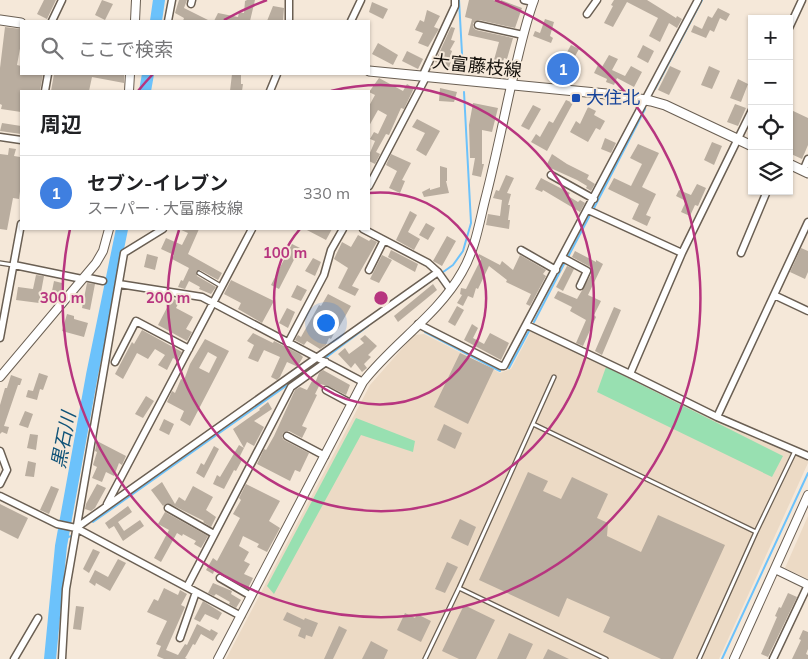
<!DOCTYPE html>
<html lang="ja">
<head>
<meta charset="utf-8">
<style>
  :root { --surface:#fff; --page:#f6f6f6; --text:#202124; --muted:#757577; --line:#e0e0e0; --accent:#111827 }
  body { margin:0; font-family:Mulish,"Noto Sans JP",sans-serif; background:var(--page); color:var(--text) }
  .controls { position:absolute; right:15px; top:15px; display:grid; overflow:hidden; border-radius:0px; box-shadow:0 1px 4px #0004 }
  .controls button { width:45px; height:45px; display:grid; place-items:center; padding:0; border:0; border-bottom:1px solid var(--line); background:var(--surface); color:var(--text); font:25px sans-serif }
  .you { position:absolute; left:325px; top:322px; width:18px; height:18px; margin:-12px; border:4px solid #fff; border-radius:50%; background:#1a73e8; box-shadow:0 0 0 8px #1a73e833 }
  .badge { display:grid; place-items:center; width:32px; height:32px; border-radius:50%; background:var(--accent); color:#fff; font-size:16px; font-weight:700 }
  .pin { position:absolute; translate:-50% -50%; border:2px solid #fff; box-shadow:0 1px 5px #0006 }
  .list { margin:0; padding:0; list-style:none }
  h2 { display:flex; justify-content:space-between; align-items:center; height:65px; margin:0; padding:0 20px; font-size:21px }
  h2 small { font-size:16px; font-weight:400; color:var(--muted) }
  .list li { display:grid; grid-template-columns:32px 1fr auto; gap:15px; align-items:center; box-sizing:border-box; height:75px; padding:0 20px; border-top:1px solid var(--line) }
  .list b { display:block; font-size:19px; white-space:nowrap }
  .list p { margin:0; font-size:16px; white-space:nowrap; color:var(--muted) }
  .list em { font-size:16px; font-style:normal; color:var(--muted) }
  .icon { flex:none; width:28px; height:28px; fill:none; stroke:currentColor; stroke-width:2; stroke-linecap:round; stroke-linejoin:round }
  .map { position:relative; flex:none; width:808px; height:659px; overflow:hidden }
  .search { position:absolute; background:var(--surface); box-shadow:0 1px 4px #0004; left:20px; top:20px; width:350px; height:55px; display:flex; align-items:center; gap:12px; box-sizing:border-box; padding:0 18px; border-radius:0px; color:var(--muted); font-size:19px }
  .panel { position:absolute; background:var(--surface); box-shadow:0 1px 4px #0004; left:20px; top:90px; width:350px; height:140px; border-radius:0px }
  .map>svg:first-child { display:block }
</style>
</head>
<body>
<div class="map">
<svg width="808" height="659" viewBox="0 0 808 659">
  <rect width="100%" height="100%" fill="#f5e8d9"/>
  <!-- built -->
  <path fill="#ecdac5" d="M531,331l277,129v3l-89,196h-493l144,-274 44,-50 10,-1 76,39 11,-4z
    M808,516v63l-23,-11z"/>
  <!-- green -->
  <path fill="#98e0b1" d="M606,367l177,89 -11,21 -175,-85z
    M356,418l59,23 -2,11 -52,-17 -87,159 -7,-8z"/>
  <g fill="none" stroke-linecap="round" stroke-linejoin="round">
    <!-- stream -->
    <path stroke="#6cc2fb" stroke-width="2" d="M459,0l4,71
      M655,89l47,-89
      M594,208l51,-99
      M568,257l22,-42
      M384,314l69,-49 10,-14 8,-28 -7,-131
      M534,322l30,-58
      M425,332l75,39
      M324,359l44,-33
      M509,368l20,-37
      M93,522l227,-160
      M61,546l7,-9 4,-1
      M722,659l86,-186"/>
    <!-- river -->
    <path stroke="#6cc2fb" stroke-width="12" d="M156,21l3,-21
      M145,91l3,-17
      M50,659l11,-113 31,-171 30,-146"/>
  </g>
  <!-- building -->
  <path fill="#b9ad9f" fill-rule="evenodd" d="M44,0h12l-9,19 -10,-5z
    M102,0l11,4 -8,16 -10,-5z
    M179,0h8l-3,8 26,13h-27l1,-3 -9,-5z
    M247,0h8l-5,21h-36l4,-8 20,4 1,-5 5,1 1,-12z
    M469,0h24l7,2 1,-2 21,8 -7,20 -36,-8 -6,3v4l3,3 37,8 -6,21 -3,-1 -3,12 -9,-3 7,-25 -31,-7 4,-16 -7,-2z
    M614,0h33l29,18 1,-2 5,3 -5,9 -8,-5 -9,19 -11,-6 9,-18 -31,-16 -14,25 -9,-4 9,-17 -2,-1z
    M372,2l16,7 -5,10 -14,-7z
    M273,6l11,2 -1,13h-16z
    M718,8l12,6 -4,7 -6,-3 -6,14 -4,-2 -4,8 -15,-6 3,-7 8,4 6,-13 4,2z
    M427,10l13,6 -6,11 5,2 -11,18 -10,-4 5,-10 -8,-3 5,-10 4,2z
    M545,19l9,3 -4,14 3,2 -2,5 -18,-7 2,-5 5,2z
    M5,27l16,2v14l-4,22 4,1v8h22l-3,17h-19v21l-20,-3 1,-4 -2,-1v-36z
    M451,27l4,1 -4,12 4,1 -5,9 2,1 -3,9 2,1 -2,7 -14,-6z
    M378,43l20,12 -5,10 -21,-11z
    M571,45l8,4 -10,18 6,3 -4,8 -20,-10 4,-8 6,3z
    M643,45l11,6 -6,12 -11,-6z
    M407,51l16,8 -5,10 -16,-8z
    M609,55l9,4 -6,11 13,6 6,-10 11,6 -8,15 -17,-9 -3,7 -8,-3 1,-3 -13,-6 4,-8 4,2z
    M670,66l11,5 -12,24 -11,-5z
    M709,66l11,5 -8,18 -11,-4z
    M54,74h70v9l-32,-6 -3,14h-38z
    M232,74h9v10h2l-1,7h-12z
    M379,78l24,13 4,-7 7,4 -10,21 -3,-1 -12,27 -3,-1 -10,18 4,2 -5,10 -6,-3v-6l6,-14 -5,-2 4,-7 4,2 9,-19 -9,-5 -9,16v-20l6,-11 -6,-3z
    M738,79l10,5 -7,18 -11,-4z
    M440,88l17,4 -3,10 -15,-1z
    M566,100l7,3 -26,48 -16,-9 5,-8 4,3 9,-16 4,2z
    M473,103l25,5 -6,24 -10,-2v34h2l-3,13 -9,-2 3,-17h-5l-1,-33z
    M735,104l11,4 -8,18 -11,-4z
    M533,105l8,4 -12,21 -8,-4z
    M588,107l8,4 -2,4 11,6 -5,9 -4,-2 -8,14 -18,-10 6,-11 4,3z
    M789,109l19,9v27l-6,14 -13,-6z
    M417,119l23,12 -14,25 -10,-6 9,-17 -13,-6z
    M2,123l19,3v8l-21,-3z
    M605,138l11,5 -5,10 -10,-4z
    M712,142l10,4 -8,19 -10,-5z
    M638,144l21,9 -17,34 14,7 -10,21 5,2 -4,9 -15,-7 7,-15 -31,-15 6,-11 17,8 11,-22 -12,-6z
    M9,148l7,1 -2,7 6,1 1,3v24l-2,15 -6,-1 -6,32 -7,-1v-75l8,1z
    M391,154l20,9 -9,17 3,1 -5,12 -11,-5 8,-17 -11,-6z
    M552,154l15,10 22,11 -2,4 8,5 -4,7 -5,-3 1,-2 -10,-6 -31,-14z
    M440,166l7,2v13h-1l3,12 -25,4 -2,-5 8,-4v2l10,-3z
    M506,175l8,3 -7,15 4,1 -3,11h2l-2,15h2l-1,9 -23,-4 2,-11 12,2 2,-16 -9,-2 3,-8 3,1z
    M541,178l29,15 -2,3 10,6 2,-2 5,3 -5,9 -37,-22 -1,2 -7,-3z
    M697,184l9,4 -8,18 -3,-1 -5,11 -9,-4 5,-11 -10,-5 3,-6 12,5z
    M410,211l7,4 -9,17 12,7 -6,11 -18,-10z
    M426,223l9,5 -7,12 -9,-5z
    M179,229h20l-11,25 34,19 -4,7 -18,-10 -4,2 1,4 19,11 -5,7 -12,-5 1,-2 -11,-6 -4,8 -7,-2 3,-7 2,1 6,-13 -17,-9 2,-4 -13,-6 5,-11 16,7 6,-12z
    M305,229h27l-6,11z
    M358,235l11,6 2,-2 6,3 -25,44 7,3 -4,7 -17,-8 10,-20 -14,-9 8,-17 9,5z
    M447,236l9,5 -14,25 -9,-5z
    M292,244l8,4 -21,41 -8,-4z
    M801,248l7,3v21l-3,7 -15,-7z
    M391,250l27,14 -3,8 -27,-15z
    M575,251l21,11v-2l7,4 -15,31 13,6 -7,14 2,2 -13,29 -7,-3 10,-23 -16,-9 2,-4 -18,-9 4,-7 19,8 15,-26v-5l-20,-11z
    M147,254l11,3 -3,13 -11,-3z
    M479,254l21,11 2,-4 11,9 7,-15 26,15 -3,4 3,2 -16,30 -4,-2 5,-10 -25,-12 1,-2 -18,-14 -11,23 -2,-1 -3,10 -5,-2 -5,10 -6,-3 5,-8 -2,-1 1,-6 5,1 15,-30 -3,-3z
    M382,255l10,5 -13,23 -9,-4z
    M313,258l8,4 -6,14 -10,-5z
    M567,266l7,3 -11,22 -7,-4z
    M36,275l8,1 -5,27 -23,-3 2,-13 15,2z
    M231,280l43,21 -12,22 -24,-14 3,-6 -17,-9z
    M54,281l8,2 -2,14 -9,-1z
    M87,283l8,1 -5,26 -8,-2z
    M433,284l4,6 -39,32 -4,-6z
    M297,285l10,5 -6,11 -10,-4z
    M328,294l23,12 -13,23 -1,-1 -6,11 -2,-1 -3,7 -6,4 -13,-8 -3,4 -9,-5 3,-5 3,2 18,-32 2,1z
    M172,298l7,4 -3,6 17,9 -7,12 6,3 -5,9 -29,-16z
    M457,306l7,4 -9,16 -7,-4z
    M614,307l7,3 -19,45 -7,-4z
    M287,308l8,4 -7,16 -9,-5z
    M67,314l7,2v3l14,4 -4,14 -22,-6z
    M472,324l6,4 -5,10 11,6 6,-11 19,10 -8,17 -37,-20z
    M142,330l40,22 -5,8 -4,-2 -6,12 -9,-5 7,-10 -10,-6 -7,10 -11,-6 -14,26 -8,-5 17,-32 2,2z
    M253,333l20,10 1,-2 26,13 3,3 -4,7 -3,2 -9,-4 -7,15 -3,3 -6,-3 9,-20 -16,-7 -6,12 -10,-4 6,-13 -7,-4z
    M365,335l12,11 -9,9 3,2 -7,7 3,4 -5,4 -7,-9 -4,5 -13,-14 7,-6 4,6 15,-11 -4,-4z
    M205,339l24,12 -39,75 -10,-6 4,-9 -17,-9 5,-11 3,2 6,-14 3,1 6,-16zM208,352l9,5 -8,16 -10,-5z
    M460,353l34,16 -26,55 -34,-17z
    M323,370l27,15 -4,10 -18,-9 -8,-2 -5,10 2,1 -15,31 5,2 -5,10 -13,-7 -6,2 -1,4 2,3 25,13 -9,19 -5,-2 -5,11 -33,-17 7,-15 2,1 8,-14 21,-46 5,-3 7,3 5,-9 3,2 4,-10z
    M39,373l9,3 -5,14 -3,-1 -3,11 -11,-3 2,-7 5,1z
    M11,375l11,4 -2,6h-2l-14,41 5,1 -2,7 -5,-2 -2,2v-29l5,-17h2z
    M146,396l8,5 -11,17 -8,-4z
    M268,402l4,7 -18,12 10,6 -10,19 -7,-4 -8,16 3,2 -6,11 -2,-1 -10,19 -11,-5 4,-9 3,2 3,-5 16,-27 5,3 -11,-19 27,-19 -1,-1z
    M25,411l8,3 -5,14 -9,-3z
    M164,419l10,5 -5,11 -10,-5z
    M444,424l18,9 -7,16 -18,-9z
    M30,434l8,1 -2,15 -9,-2z
    M97,441l29,15 -4,9 -3,-2 -5,13 -8,-4 -4,10 -10,-4 5,-11 -4,-2 4,-13 -2,-1z
    M214,446l5,3 -15,29 -8,-5 5,-10 3,2z
    M28,461l8,2 -2,14 -9,-1z
    M528,472l20,9 -5,10 18,8 11,-22 36,17 -11,24 11,5 -1,13 34,16 17,-37 67,30 -52,114h-12l-58,-27 7,-15 -43,-19 -8,19 -80,-37z
    M162,482l13,22 4,-7 6,4 8,-15 20,11 -7,13 10,7 -5,10 -8,-5 1,-1 -34,-17h-4l-3,2 -12,-16z
    M97,484l9,4 -11,20 -4,3 -6,-2 1,-5z
    M246,484l34,17 -11,20 11,7 -13,24 -10,-5 2,-3 -16,-8 -4,10 10,6 -5,9 6,3 -6,10 9,4 -5,10 -25,-14 -9,-3 -1,3 -7,-4 7,-12 4,3 23,-43 -7,-4 8,-14 -2,-2z
    M51,486l8,3 -10,25 -9,-4z
    M0,504l28,14 -10,21 -18,-9z
    M128,506l4,6 -14,10 6,9 16,-11 4,6 -21,15 -9,-15 -5,3 -4,-6z
    M165,512l43,24 -7,12 -7,-4 2,-3 -13,-7 -1,2 -5,-3 -16,29 -7,-4 15,-28 -11,-6z
    M460,519l16,8 -8,19 -17,-8z
    M93,549l7,3 -11,21 -6,-4z
    M118,559l8,4 -16,28 -14,-8 -1,3 -6,-4 6,-12 13,7z
    M447,562l11,5 -13,26 -10,-4z
    M213,583l19,8 -1,3 10,6 -5,8 -7,-4 1,-2 -14,-8 -2,2 -6,-3z
    M164,588l14,7 2,-5 7,4 -6,11 4,2 -19,43 12,5 7,-11 2,1 10,-21 13,7 1,-2 7,4 -5,8 -12,-7 -6,11 -2,-1 -6,11 -2,3 2,1h-23l-7,-3 4,-10 -5,-2 11,-23 -20,-9 7,-13 4,2z
    M788,593l9,4 -29,60 -7,-3 16,-37 -2,-1 4,-9 2,1z
    M203,601l19,12 -4,7 -13,-6 -5,8 -6,-3z
    M464,605l31,15 -19,39h-17l-17,-8z
    M76,606l8,1 -3,23 -8,-1z
    M287,612l17,8 1,-2 13,5 -6,14 -6,-2 -1,4 -7,-3 3,-8 -18,-8z
    M405,613l10,5 2,-4 14,7 -10,21 -24,-12z
    M339,626l8,4 -14,29h-9z
    M803,630l5,2v17l-2,5 2,1v4h-16l9,-19 -2,-1z
    M509,633l24,11 -7,15h-29z
    M371,641l17,9 -4,9h-22z
    M548,649l21,10h-26z"/>
  <g fill="none" stroke-linecap="round" stroke-linejoin="round">
    <defs>
      <path id="service" d="M0,263l13,2
        M199,273l22,13
        M533,424l223,108
        M459,588l147,71
        M425,659l34,-71 95,-211
        M699,659l57,-127 39,-81"/>
      <path id="minor" d="M289,0v21
        M524,0l9,2
        M191,4l1,-4
        M587,14l10,-14
        M52,21l10,-21
        M168,21l4,-21
        M351,21l10,-21
        M478,25l45,10
        M789,28l13,-28
        M422,77l33,-71v-6
        M45,91l3,-17
        M270,91l7,-17
        M0,137l21,3
        M803,171l5,-12
        M551,175l43,24
        M369,186l57,-109
        M588,210l94,43
        M363,229l65,34 10,9 12,17
        M521,250l35,20
        M741,253l26,-62
        M563,258l24,13 -7,15
        M14,265l68,14
        M369,270l15,-30
        M84,277l19,4
        M119,284l83,13 161,85
        M774,295l34,16
        M418,324l83,42h3l194,-366
        M527,325l103,49 87,43 91,39
        M0,338l21,-114
        M288,343l36,-68 7,-25 12,-21
        M115,362l21,-41 53,28
        M630,374l52,-121 70,-143
        M326,390l26,14
        M717,417l91,-195
        M287,436l38,20
        M0,451l7,19 -7,14
        M0,496l57,28 19,4 165,88
        M107,504l145,-275
        M168,508l46,26
        M76,528l362,-256
        M220,578l31,18
        M187,587l104,-200 35,-25
        M180,638l16,-46
        M14,659l24,-41
        M62,659l4,-70 58,-336 39,-24
        M773,659l35,-74"/>
      <path id="tertiary" d="M135,21l1,-21
        M129,91l1,-17
        M0,377l96,-114 7,-12 6,-22
        M775,569l33,16
        M218,659l145,-277c30,-39 75,-67 99,-110 13,-22 17,-48 23,-72 11,-42 19,-84 29,-127 6,-24 11,-49 20,-73
        M734,659l74,-164"/>
      <path id="secondary" d="M0,20l21,3
        M369,71l248,24 34,6 14,4 87,41
        M789,164l19,9"/>
    </defs>
    <!-- service casing -->
    <use href="#service" stroke="#6a5f53" stroke-width="5.5"/>
    <!-- minor casing -->
    <use href="#minor" stroke="#6a5f53" stroke-width="9"/>
    <!-- tertiary casing -->
    <use href="#tertiary" stroke="#6a5f53" stroke-width="10"/>
    <!-- secondary casing -->
    <use href="#secondary" stroke="#6a5f53" stroke-width="11"/>
    <!-- service -->
    <use href="#service" stroke="#fff" stroke-width="3"/>
    <!-- minor -->
    <use href="#minor" stroke="#fff" stroke-width="6"/>
    <!-- tertiary -->
    <use href="#tertiary" stroke="#fff" stroke-width="8"/>
    <!-- secondary -->
    <use href="#secondary" stroke="#fff" stroke-width="9"/>
  </g>
  <!-- distance rings -->
  <g fill="none" stroke="#b7357f" stroke-width="2.5">
    <path d="M369 193A106 106 0 1 1 300 229"/>
    <path d="M331 91A213 213 0 1 1 179 230"/>
    <path d="M138 91A319 319 0 0 1 153 74M224 20A319 319 0 0 1 267 0M495 0A319 319 0 1 1 70 229"/>
  </g>
  <!-- markers -->
  <rect fill="#1a4fb4" stroke="#f5e8d9" stroke-width="2" x="571" y="93" width="10" height="10" rx="2.5"/>
  <g text-anchor="middle" stroke-width="4" stroke-linejoin="round" paint-order="stroke">
    <!-- street labels -->
    <g font-size="18" fill="#16120d" stroke="#f5e8d9">
      <text transform="translate(477 66) rotate(6)" y="6">大富藤枝線</text>
    </g>
    <!-- transit labels -->
    <g font-size="18" fill="#164399" stroke="#f5e8d9" text-anchor="start">
      <text x="586" y="104">大住北</text>
    </g>
    <!-- water labels -->
    <g font-size="19" font-style="italic" fill="#105378" stroke="#f5e8d9">
      <text transform="translate(63 440) rotate(-79)" y="7">黒石川</text>
    </g>
  </g>
  <circle cx="381" cy="298" r="8" fill="#b7357f" stroke="#f5e8d9" stroke-width="2.5"/>
  <g font-size="15" text-anchor="middle" font-weight="bold" fill="#b7357f" stroke="#f5e8d9" stroke-width="4" stroke-linejoin="round" paint-order="stroke">
    <text x="285" y="258">100 m</text>
    <text x="62" y="303">300 m</text>
    <text x="168" y="303">200 m</text>
  </g>
</svg>
<div class="controls">
<button>+</button>
<button>−</button>
<button><svg class="icon" aria-label="locate" viewBox="0 0 24 24"><circle cx="12" cy="12" r="6"/><path d="M12 2v4M12 18v4M2 12h4M18 12h4"/></svg></button>
<button><svg class="icon" aria-label="layers" viewBox="0 0 24 24"><path d="M12 4l9 5-9 5-9-5zM3 14l9 5 9-5"/></svg></button>
</div>
<div class="you"></div>
<div class="pin badge" style="left:563px;top:69px;background:#3f7fe0">1</div>
<div class="search"><svg class="icon" aria-label="search" viewBox="0 0 24 24"><circle cx="10" cy="10" r="6"/><path d="M15 15l6 6"/></svg>ここで検索</div>
<section class="panel">
<h2>周辺<small></small></h2>
<ul class="list">
<li><span class="badge" style="background:#3f7fe0">1</span><div><b>セブン-イレブン</b><p>スーパー · 大富藤枝線</p></div><em>330 m</em></li>
</ul>
</section>
</div>
</body>
</html>
